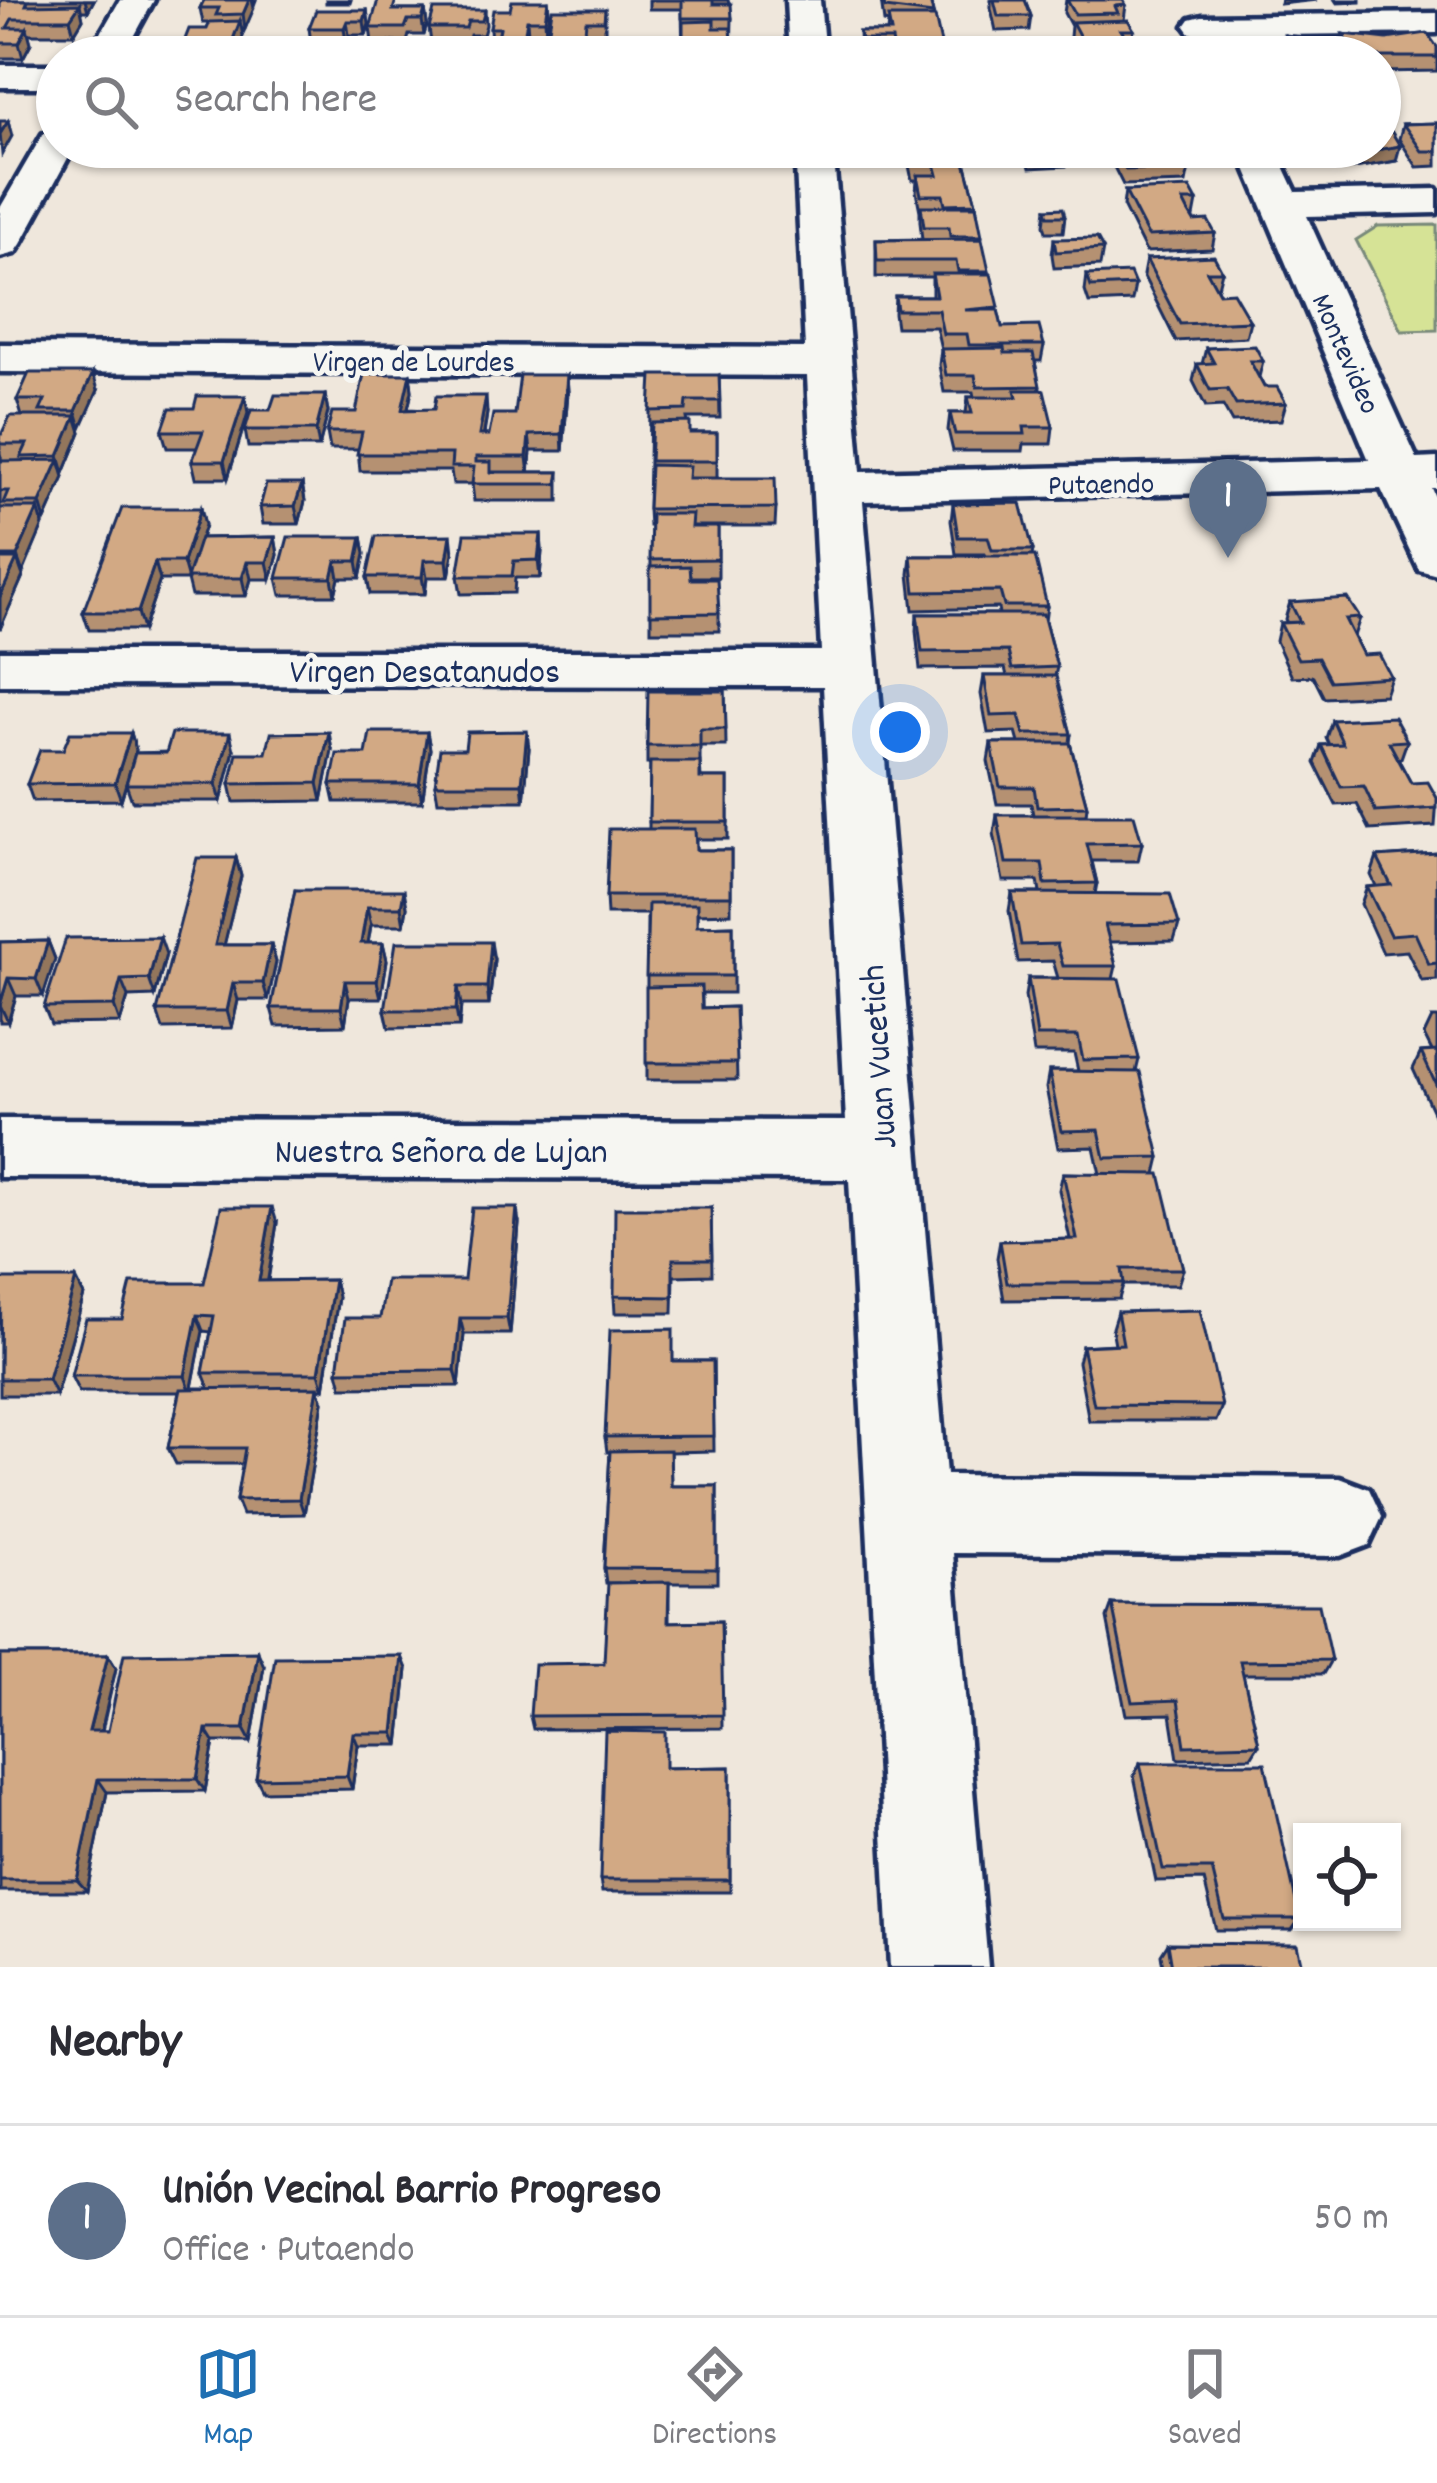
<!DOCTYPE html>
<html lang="en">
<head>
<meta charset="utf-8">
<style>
  :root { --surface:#fff; --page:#f2f2f3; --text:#2b2b33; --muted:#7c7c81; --line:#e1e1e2; --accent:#1f6fb2 }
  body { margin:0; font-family:Dekko,sans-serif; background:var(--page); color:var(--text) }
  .controls { position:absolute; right:36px; bottom:36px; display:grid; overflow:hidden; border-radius:0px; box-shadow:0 3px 9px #0004 }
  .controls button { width:108px; height:108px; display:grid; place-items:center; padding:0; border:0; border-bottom:3px solid var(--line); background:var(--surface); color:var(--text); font:60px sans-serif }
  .you { position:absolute; left:900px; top:732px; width:42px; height:42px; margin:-30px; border:9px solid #fff; border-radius:50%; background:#1a73e8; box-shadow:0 0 0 18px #1a73e833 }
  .badge { display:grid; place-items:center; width:78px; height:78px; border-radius:50%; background:var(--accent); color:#fff; font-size:39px; font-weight:700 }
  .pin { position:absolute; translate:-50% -99px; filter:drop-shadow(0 3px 6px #0008) }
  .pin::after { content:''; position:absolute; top:63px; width:42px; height:36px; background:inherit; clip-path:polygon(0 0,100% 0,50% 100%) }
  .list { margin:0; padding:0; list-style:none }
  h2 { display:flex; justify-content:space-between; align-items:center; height:156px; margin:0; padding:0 48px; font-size:51px }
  h2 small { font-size:39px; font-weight:400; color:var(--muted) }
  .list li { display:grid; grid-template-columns:78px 1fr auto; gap:36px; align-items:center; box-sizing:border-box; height:192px; padding:0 48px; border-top:3px solid var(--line) }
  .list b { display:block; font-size:45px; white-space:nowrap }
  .list p { margin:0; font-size:39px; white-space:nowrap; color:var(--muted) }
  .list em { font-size:39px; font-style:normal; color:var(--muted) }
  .icon { flex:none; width:66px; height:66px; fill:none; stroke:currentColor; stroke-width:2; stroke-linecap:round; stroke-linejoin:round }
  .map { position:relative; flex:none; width:1437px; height:1967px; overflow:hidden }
  .search { position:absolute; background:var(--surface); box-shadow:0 3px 9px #0004; left:36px; right:36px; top:36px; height:132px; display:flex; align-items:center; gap:30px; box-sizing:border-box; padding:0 42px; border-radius:66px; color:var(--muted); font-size:45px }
  .sheet { height:348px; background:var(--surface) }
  nav { display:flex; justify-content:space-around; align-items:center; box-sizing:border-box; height:168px; border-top:3px solid var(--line); background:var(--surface); font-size:33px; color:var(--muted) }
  nav a { display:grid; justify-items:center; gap:6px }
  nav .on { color:var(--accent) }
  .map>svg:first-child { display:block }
</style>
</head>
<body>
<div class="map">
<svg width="1437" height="1967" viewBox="0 0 1437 1967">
  <rect width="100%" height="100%" fill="#efe7dc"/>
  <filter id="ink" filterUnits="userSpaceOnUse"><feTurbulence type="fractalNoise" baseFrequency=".00833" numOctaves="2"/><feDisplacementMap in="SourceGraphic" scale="24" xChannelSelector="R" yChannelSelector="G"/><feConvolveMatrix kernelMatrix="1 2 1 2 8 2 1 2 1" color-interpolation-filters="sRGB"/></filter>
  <g filter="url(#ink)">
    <!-- green -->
    <path fill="#d6e396" stroke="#78897a" stroke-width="3" d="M1437,225v105l-35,1 -46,-91 22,-14z"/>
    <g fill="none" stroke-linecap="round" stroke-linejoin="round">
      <defs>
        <path id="minor" d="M120,0h34l-31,57h-36z
          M786,0h34l5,57h-36z
          M1437,13v20l-235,3 -12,-3 -5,-7 5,-7 12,-3z
          M0,65h57v22h-57z
          M57,130v17h17l-53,97 -6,9 -15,4v-49l43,-74z
          M795,147h38l28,325 508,-12 -132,-313h38l21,45 141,-3v24l-130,3 110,243 20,-1v30h-6l6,14v73l-18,-5 -38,-81 -518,12 83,974 394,3 29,11 13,28 -13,28 -29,11 -387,-3 35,414h-98l-41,-788 -849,-2v-58l846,2 -23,-435 -823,-1v-34h821l-14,-275 -807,-4v-28l805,4z"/>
      </defs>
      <!-- minor casing -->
      <use href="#minor" stroke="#1b2f5e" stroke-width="9"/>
      <!-- minor -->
      <use href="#minor" fill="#f6f6f2" fill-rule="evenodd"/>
    </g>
    <!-- wall -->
    <path fill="#b59172" stroke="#1b2f5e" stroke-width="3" fill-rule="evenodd" d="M2,0h92l-6,11h-7l2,8 -9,15h-46l3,9 -8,15h-23v-55z
      M204,0h52l-11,29h-3l1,7 -8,21h-48l-3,-15 23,-13 3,-6h-7l-3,-15z
      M326,0h25l-1,3h-24z
      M649,0h79l4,18 -1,39h-48l-1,-48h-33z
      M881,0h49l14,57 -84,-2 -1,-23h28l1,-9 -4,-1z
      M991,0h34l6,16 -2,14 -33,1 -5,-23z
      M1066,0h57l3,5 -2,15 10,10 -3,14 17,10 -1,3h-66l-11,-20 1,-11 -7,-13z
      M1335,0h25v2l-23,1z
      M548,1l1,15 -3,19h-18l-4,22h-26l-1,-15h-6l-1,-14 20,-18z
      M605,9v26h-18l-2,22h-37l-1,-14z
      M367,10l2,14 -3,11h-17l-3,8h-35l-2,-15z
      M399,10h26l2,14 -3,11h-15l-2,7h-35l-2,-14z
      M485,10l1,15 -3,10h-13l-2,8h-37l-2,-15z
      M1343,34l94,13v24l-57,1v-15h-35l-5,-8z
      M1285,35l57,22h-56l-4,-7z
      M1437,123v43l-20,1 -18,-28 4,-15z
      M904,147h57l15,56 5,36 21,88 42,18 -3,16h-6l5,29 13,37 -2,17h-27l-1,7h-70l-5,-21 2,-17h16l2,-16h6l-1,-5h-29l-5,-27 2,-16 -5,-22h-40l-2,-14 1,-17h37v-19h-56v-37l46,-1 -2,-17v-11l-4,-20 1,-11h-5l-4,-19 1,-10h-4z
      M1025,147h41l2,4 -2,15 -36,2z
      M1104,147h67l-1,7h-2l1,2 20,12 -3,15 -63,2z
      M1341,147h39l16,14 -42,7z
      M1125,191l72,10 -3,16h-3l3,4 21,12 -3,16 -66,3 -23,-46z
      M1046,209l19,7 -2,16h-17l-2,-7z
      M1054,239l49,10 -3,17 -46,2 -2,-13z
      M1146,259l76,12 -4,16h-2l3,6 31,28 -4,16 -70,4 -33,-66z
      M1087,275l48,10 -3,16 -43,2 -4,-12z
      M1206,348l57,13 -4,16 5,10 22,16 -5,17 -49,2 -9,-16 -17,1 -13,-26 4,-17h5z
      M410,374l2,17 -4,18 79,4 -3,22h5l26,-21 52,-39 1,17 -5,59h-32l-2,21h30v29h-85l-2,-17h-19l-2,-13h-91l-2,-22h-28l-3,-17z
      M719,375l1,43h-33l3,15h27v45l59,30 -1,18h-83l26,1v50h-27l28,36v18h-68v-105h-2l-1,-17 2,-98z
      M98,390l-18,38 1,4 -17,41h-1l1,4 -19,43h-3l1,5 -21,48 1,3 -23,53v-168h2l-2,-8v-16l22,-21 -5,-16z
      M325,395l3,17 -9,35h-71l-3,-17z
      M245,396l3,17 -20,65h-32l-4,-17 5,-13h-30l-5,-17 32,-23z
      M302,484l3,17 -6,23h-36l-3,-17z
      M953,504l80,46 -1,6 15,50 -2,15 12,46 -2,9 16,58 -1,9 17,63 -1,9 56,28 -4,18h-46l5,22 -2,11 84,30 -5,17 -64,1 6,24 -3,13 26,80 -3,13 24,85 -4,17 27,95 -5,16h-55l-4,14 -115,1 -7,-42 3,-17 70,-2 -11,-49 4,-17 37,1 -6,-27 -36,1 -12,-60 3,-17h29l-4,-18h-40l-9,-57 3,-18h30l-5,-17 -35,1 -9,-51 3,-18h28l-2,-12h-35l-9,-48 3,-18h36l-2,-11h-34l-9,-43 3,-18h28l-3,-11 -28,1 -7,-39 3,-18h23l-2,-8 -85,1 -4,-38 1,-17h82l-1,-6 -85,2 -4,-36 2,-18h75l-1,-2h-29l-5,-33z
      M201,508l4,17 -4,13 74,-1 3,18 -7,24h-20l-5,17h-55l-4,-16h-27l-17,50h-54l-6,-18z
      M541,534l1,17 -2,27h-25l-1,15 -53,1 -3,-18z
      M362,537l3,17 -5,24h-21l-4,17h-54l-4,-17z
      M453,553l-4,24h-22l-2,17h-55l-3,-17z
      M1290,602l70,16 -6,18 9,19 28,22 -6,18 -61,3 -11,-22 -21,1 -16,-36 4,-18h7l-2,-4z
      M725,691l1,55h-26v16l1,16h27v61h-32v11h35v63l-34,1v12l36,-1v68h-31v15l33,-1 2,73h-90v-166h-40l-1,-18 43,-67 1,-65h-3v-18z
      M1332,720l75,21 -6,17 -3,1 13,24 26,15 -2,28 -65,4 -13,-26 -21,1 -21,-42 6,-18h8l-3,-7z
      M427,732l3,17 -8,53h-87l-4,-18 35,-30z
      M131,733l5,17 -1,3 99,-3 -13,51h-89l-6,-17 -5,16 -88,1 -6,-17 36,-34z
      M529,749l-5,52h-86l-3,-17z
      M332,750l-10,51 -88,1 -4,-18z
      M1437,853v127l-15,1 -15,-30 -24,2 -22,-49 6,-17 9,-1 -5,-11 6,-18z
      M236,858l5,18 -17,69h47l5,17 -8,38h-30l-6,28 -69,1 -6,-18z
      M295,890l112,17 -3,18h-33l-3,18h15l4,17 -6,38h-32l-4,27 -69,1 -5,-18z
      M48,941l7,18 -12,37h-27l-8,26h-8v-80z
      M166,954l-11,42 -27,1 -8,26 -69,1 -7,-17z
      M494,960l-5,45h-28l-2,22 -70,1 -4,-18z
      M1432,1018h5v103l-24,-52 8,-17 11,-1 -8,-16z
      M711,1208l1,67 -38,1 -1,37h-58l-1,-17z
      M277,1223l-9,58 66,-1 4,17 -14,92h-6l5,13 -19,112 -62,1 -6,-15 7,-36h-67l-8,-16 12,-56h-101l-8,-16 51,-57 82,-36zM203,1331l8,1 -8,41 6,15h-17z
      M519,1224l-9,110h-46l-5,52 -117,1 -4,-16 42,-53 84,-38z
      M0,1283l84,12 -28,100h-56z
      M1117,1312l105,94 -6,15h-127l-11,-59 4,-16 33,-2 -3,-16z
      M674,1361h39l1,90 -44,1 1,34h46v97h-48v39l52,-1 1,107 -189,1 -3,-13 74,-53 14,-80h-12l-2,-15 6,-116h-3l-2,-15z
      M1112,1604l219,56 -8,14h-80l16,70 -8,13 -73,2 -7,-45 -45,1 -19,-97z
      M0,1655h108l8,13 -14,63h6l156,-65 -13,76h-37l-9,49 -98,1 -20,99h-87z
      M407,1669l-8,76h-41l-6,44 -89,2 -7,-13z
      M1140,1763l160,156 -8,11h-76l-12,-50 -48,1 -22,-105z
      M730,1767v125h-128l-2,-12 66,-112z
      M1168,1943l134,24h-139l-2,-13z"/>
    <!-- shaded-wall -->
    <path fill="#93765c" stroke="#1b2f5e" stroke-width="3" d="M85,0h9l-6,11z
      M249,0h3l2,8 -9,21 -2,-15z
      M1281,0h36l-37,4z
      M548,1l1,15 -3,19 -1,-15z
      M80,4l3,15 -9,15 -4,-15z
      M367,10l2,14 -3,11 -2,-14z
      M425,10l2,14 -3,11 -2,-15z
      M527,20l1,15 -4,22 -1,-14z
      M240,21l3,15 -8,21 -3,-15z
      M347,21l2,14 -3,8 -2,-15z
      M27,28l4,15 -8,15 -4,-15z
      M8,121l4,15 -10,18 -2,-20z
      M1400,146l-4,15 -42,7 4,-15z
      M93,373l5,17 -17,38 -5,-17z
      M410,374l2,17 -8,35 -2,-16z
      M567,375l1,17 -5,59 -1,-17z
      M325,395l3,17 -9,35 -3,-17z
      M245,396l3,17 -20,65 -4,-17z
      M486,396l1,17 -6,39 -2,-17z
      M76,416l5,16 -17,41 -5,-17z
      M529,435l2,16 -2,23 -2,-17z
      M59,460l5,17 -19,43 -5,-17z
      M302,484l3,17 -6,23 -4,-18z
      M38,508l5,17 -20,48 -6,-17z
      M201,508l4,17 -17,55 -5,-18z
      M541,534l1,17 -2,27 -2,-18z
      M451,535l2,18 -4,24 -2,-17z
      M275,537l3,18 -7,24 -4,-17z
      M362,537l3,17 -5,24 -3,-17z
      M17,559l6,17 -23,53v-32z
      M424,560l3,17 -2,17 -3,-17z
      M336,561l3,17 -4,17 -3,-17z
      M155,562l5,18 -17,50 -5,-18z
      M247,562l4,17 -5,17 -4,-18z
      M527,731l2,18 -5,52 -2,-17z
      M329,732l3,18 -10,51 -4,-18z
      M427,732l3,17 -8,53 -3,-18z
      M131,733l5,17 -15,50 -6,-17z
      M230,733l4,17 -13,51 -5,-17z
      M236,858l5,18 -21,86 -5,-17z
      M404,890l3,17 -3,18 -3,-18z
      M367,907l4,18 -6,36 -4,-18z
      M160,937l6,17 -11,42 -6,-17z
      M48,941l7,18 -12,37 -7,-17z
      M491,942l3,18 -5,45 -2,-18z
      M383,943l4,17 -6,38 -4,-17z
      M271,945l5,17 -8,38 -5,-17z
      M8,978l8,18 -8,26 -8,-17z
      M121,980l7,17 -8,26 -6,-17z
      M345,981l4,17 -4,27 -4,-17z
      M233,983l5,17 -6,28 -5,-17z
      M458,987l3,18 -2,22 -3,-17z
      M272,1207l5,16 -12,74 -6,-16z
      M517,1208l2,16 -9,110 -3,-16z
      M76,1279l8,16 -28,100 -8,-16z
      M334,1280l4,17 -14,92 -5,-16z
      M197,1315l6,16 -12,61 -6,-16z
      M460,1318l4,16 -5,52 -4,-16z
      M318,1387l5,15 -19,112 -5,-15z
      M258,1652l6,14 -13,76 -7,-13z
      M108,1655l8,13 -18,76 -9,-13z
      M402,1656l5,13 -8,76 -5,-12z
      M206,1729l8,13 -9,49 -8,-12z
      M353,1733l5,12 -6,44 -5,-13z
      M98,1779l9,13 -20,99 -10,-11z"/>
    <!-- building -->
    <path fill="#d2a984" stroke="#1b2f5e" stroke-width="3" d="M2,0h26l-2,5 54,-1 -10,15h-58l-5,9h20l-8,15h-19v-40z
      M204,0h45l-6,14 -27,1 3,-7h-19z
      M378,0h18l-3,10h32l-3,10h-14l-3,8h-35z
      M682,0h31v4h18l1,14h-50z
      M883,0h47l3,14 -48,-6z
      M994,0h31l6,16h-33z
      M1067,0h56l3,5 -11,1 3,7 -43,1z
      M512,1h36l-3,19h-18l-4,23 -26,-1 3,-14h-10l3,-18h17z
      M552,9h53l-1,12h-18l-2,22h-37z
      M316,10h51l-3,11h-17l-3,7h-35z
      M434,10h51l-3,11h-14l-2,7h-37z
      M888,17h47l9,40 -49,-1 -3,-16h-31l-2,-8h32z
      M1128,20l6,10h-13l9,14h12l6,10 -58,2 -18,-34z
      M240,21l-8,21h-48l5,-13h18l3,-7z
      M714,21v7h17l1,15h-49v-21z
      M1427,33l10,14v10h-79l-15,-23 44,5z
      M1285,35l46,5 11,17h-43z
      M0,121h8l-8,13z
      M1437,123v28h-15l-19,-27z
      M1387,124l13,22 -42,7 -3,-6h25v-22z
      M910,147h51l15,56 -31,1 -2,-9h-22l-4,-20h21l-3,-11 -22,1z
      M1031,147h35l2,4 -36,1z
      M1114,147h50l5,9h13l7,12 -63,2z
      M1190,188l7,13h-14l5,10 6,10 14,-1 7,13 -67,3 -23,-45z
      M921,206h55l6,30h-32l-1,-9h-25z
      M1063,208l2,8h-17l-2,-7z
      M1097,238l6,11 -47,3 -2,-13z
      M982,239l7,32h-31l-2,-10h-79l-1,-21z
      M1214,256l8,15h-15l12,22 14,-1 17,29 -70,3 -34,-65z
      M1130,273l5,12 -44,2 -4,-12z
      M932,274h59l8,33 -34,3h33l4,17 37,-1 5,19h-75l-2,-11h-24l-5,-24h-41l-2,-14h41z
      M1255,346l8,15h-13l14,26h13l9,16 -50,2 -9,-16 -17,1 -13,-26 17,-1 -8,-15z
      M1004,348l1,5h28l7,33 -63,1 -2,-12h-29l-5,-26z
      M29,373h64l-17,38h-36l5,-11h-28z
      M364,374h46l-8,36 32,-1 2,-13h50l-7,39h10l4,-21h22l5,-39h47l-5,59 -33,1 -2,22h-51v5h15v10h68l-2,12h-85l2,-17h-23l1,-13h-95l5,-22h-35l5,-20h24z
      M652,375h67l1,26h-33l-1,9 -36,1z
      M1015,390h29l9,37h-29l1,7h-70l-5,-21h22l-4,-16h49z
      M275,395h50l-9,35h-71l6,-20h19z
      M197,396h48l-21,65h-32l11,-30h-41l8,-23h24z
      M10,416h66l-17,40 -38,1 6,-13h-27v-7z
      M690,422v11h27v28h-67l2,-38z
      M59,460l-19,43h-37l5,-12h-8v-30z
      M650,465l39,1 -1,12h87l1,30 -128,1z
      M266,484h36l-7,22 -35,1z
      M1021,503l12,47h-41l-4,-13h-30l-5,-33z
      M0,508h38l-21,48h-17z
      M122,508h79l-18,54h-28l-17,50h-55z
      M651,514h41l-1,13h27v32l-68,1z
      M465,534h76l-3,26 -24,1 -2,15h-54z
      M451,535l-4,25h-23l-2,17h-55l9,-41z
      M275,537l-8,25h-20l-5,16h-55l13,-40z
      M288,537h74l-5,24h-21l-4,17h-55z
      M911,556h124l12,50h-43l-4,-15 -85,1z
      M0,559h17l-17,38z
      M690,566l1,13h26l2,34 -69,1v-47z
      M1347,598l13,20 -15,1 18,36 16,-1 12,23 -61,4 -12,-23 -20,1 -18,-36 20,-1 -10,-20z
      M917,614h126l14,53 -45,2 -4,-18 -86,1z
      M984,676h72l15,58h-47l-5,-19 -28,1z
      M648,691h77l1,38h-26v17h-53z
      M1394,717l13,24 -18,1 22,41 17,-1 9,16v10l-61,4 -12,-26 -23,1 -20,-42 22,-1 -11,-24z
      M527,731l-5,53h-87l5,-35h25l2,-17z
      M329,732l-11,51 -88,1 7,-31h29l5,-20z
      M370,732h57l-8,52h-88l6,-30h29z
      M70,733h61l-16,50 -88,1 13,-34h23z
      M172,733h58l-14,51h-90l9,-31h31z
      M991,743h79l17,63 -50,1 -3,-20h-34z
      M650,762h50v16h28v44h-79z
      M997,815h137l8,28 -55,1 10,39 -52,1 -3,-21h-36z
      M609,829h86l1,21h35v46h-125z
      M1437,853v110l-8,1 -14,-31 -25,2 -23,-48 24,-2 -14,-28z
      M197,858h39l-21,87h56l-8,38h-30l-6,28h-70z
      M295,890h109l-3,17h-34l-6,36h22l-6,38h-32l-4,27h-70z
      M1012,893l158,1 9,30 -74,1 11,41h-53l-6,-22 -36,1z
      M648,904h49v22l36,-1v51h-87z
      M160,937l-11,42 -28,1 -7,26 -70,1 22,-69z
      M48,941l-12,38 -28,-1 -8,27v-63z
      M396,942h95l-4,45h-29l-2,23h-71z
      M1028,978l91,1 20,80 -56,1 -5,-24h-41z
      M701,986l1,22 33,-1 2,56h-91v-76z
      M1437,1051v36l-16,-35z
      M1049,1071l91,1 20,85 -55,1 -6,-28 -38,1z
      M1063,1173l97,1 23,95h-61l2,14h-117l-7,-42 77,-2z
      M221,1207h51l-13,74 75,-1 -15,93h-116l11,-57 -17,-1 -12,61h-114l15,-57h36l9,-36h73z
      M472,1208h45l-10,110h-47l-5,52 -117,1 7,-53h35l6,-38h78z
      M615,1208h96l1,51h-39v38l-59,-1z
      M1,1279h75l-28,100h-48z
      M1200,1310l22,96 -128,-1 -12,-59 41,-2 -6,-32z
      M673,1329v32h40l1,75 -109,1 5,-107z
      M318,1387l-19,112 -63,1 9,-52h-77l13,-59z
      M670,1450l1,36h46v83l-113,-1 6,-117z
      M669,1582l-1,40 53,-1 2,94 -193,1 4,-52 70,-1 4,-80z
      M1112,1604l207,1 12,55 -91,1 19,83 -74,2 -7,-46 -46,2z
      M258,1652l-14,77h-38l-9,50h-99l-21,101h-77v-225h108l-19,76h19l16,-77z
      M402,1656l-8,77h-41l-6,43 -91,2 19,-121z
      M605,1731l60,1v36l65,-1v113h-130z
      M1140,1763h125l35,156h-76l-12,-50h-49z
      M1168,1943l129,1 5,23h-130z"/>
  </g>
  <g text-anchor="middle" stroke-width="10" stroke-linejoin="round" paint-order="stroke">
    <!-- far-street labels -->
    <g font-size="30" fill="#1b2f5e" stroke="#f6f6f2">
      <text transform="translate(1347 353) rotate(66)" y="10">Montevideo</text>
      <text x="414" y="371">Virgen de Lourdes</text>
      <text transform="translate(1101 483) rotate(-1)" y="10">Putaendo</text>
    </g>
    <!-- street labels -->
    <g font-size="36" fill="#1b2f5e" stroke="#f6f6f2">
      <text x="425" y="682">Virgen Desatanudos</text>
      <text transform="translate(876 1057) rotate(-94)" y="13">Juan Vucetich</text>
      <text x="441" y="1162">Nuestra Señora de Lujan</text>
    </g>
  </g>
</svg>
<div class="controls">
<button><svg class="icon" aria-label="locate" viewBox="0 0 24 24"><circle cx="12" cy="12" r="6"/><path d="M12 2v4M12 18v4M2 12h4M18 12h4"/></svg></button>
</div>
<div class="you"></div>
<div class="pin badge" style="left:1228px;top:558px;background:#5c6f8a">1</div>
<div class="search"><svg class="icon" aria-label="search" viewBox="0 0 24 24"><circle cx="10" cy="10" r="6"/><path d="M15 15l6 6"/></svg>Search here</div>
</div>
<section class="sheet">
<h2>Nearby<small></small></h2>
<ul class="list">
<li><span class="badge" style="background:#5c6f8a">1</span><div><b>Unión Vecinal Barrio Progreso</b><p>Office · Putaendo</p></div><em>50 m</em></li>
</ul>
</section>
<nav>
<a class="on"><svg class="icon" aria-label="map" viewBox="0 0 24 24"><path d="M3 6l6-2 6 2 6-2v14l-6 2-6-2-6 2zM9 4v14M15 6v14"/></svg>Map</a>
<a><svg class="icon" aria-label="directions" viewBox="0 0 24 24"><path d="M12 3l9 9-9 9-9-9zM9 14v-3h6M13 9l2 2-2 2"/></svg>Directions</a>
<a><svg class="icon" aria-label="saved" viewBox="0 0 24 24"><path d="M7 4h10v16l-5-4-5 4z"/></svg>Saved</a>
</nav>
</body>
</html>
